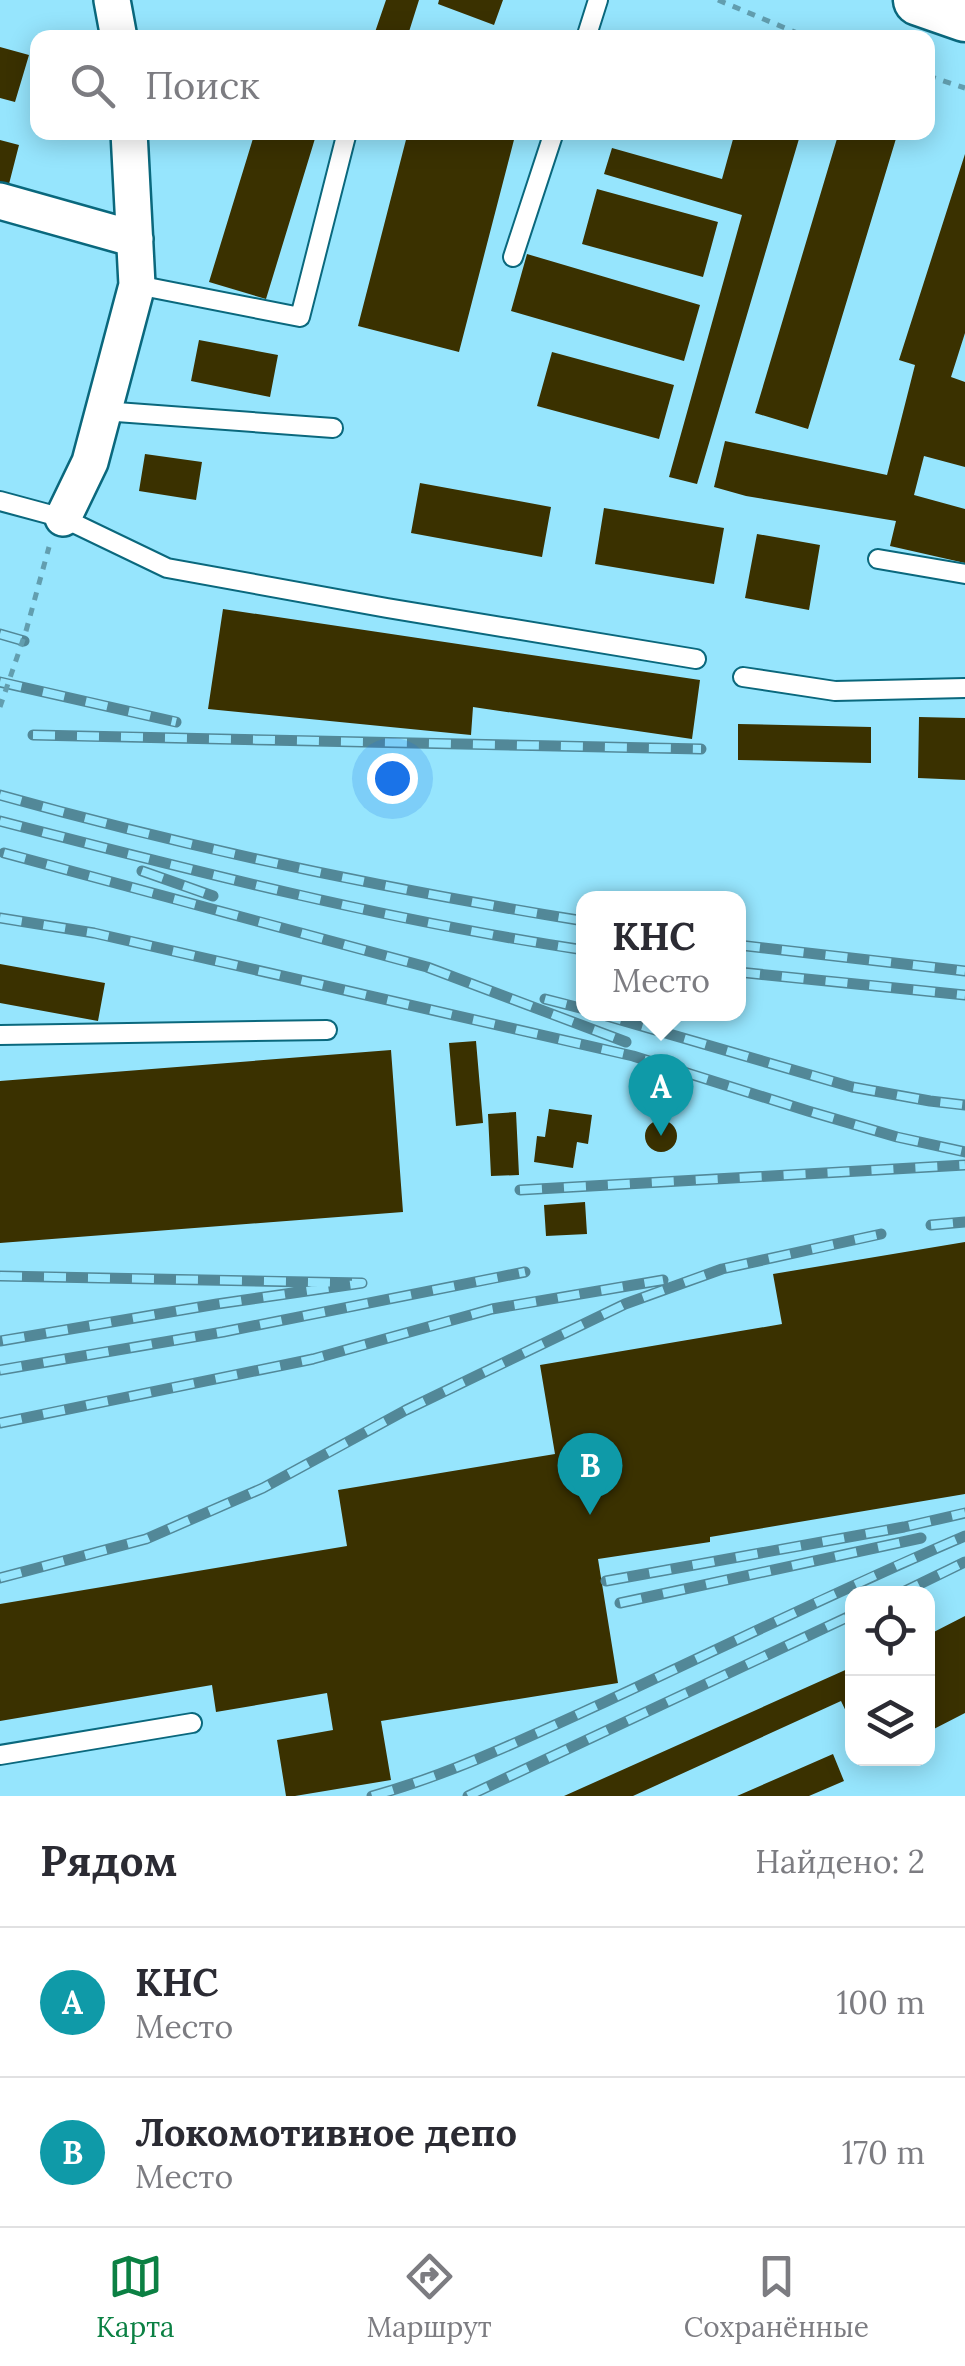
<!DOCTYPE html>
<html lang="ru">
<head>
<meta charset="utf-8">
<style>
  :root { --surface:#fff; --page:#f7f7f7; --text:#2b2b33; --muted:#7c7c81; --line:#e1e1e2; --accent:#0b8043 }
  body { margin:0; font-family:Lora,serif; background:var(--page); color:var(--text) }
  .controls { position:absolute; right:30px; bottom:30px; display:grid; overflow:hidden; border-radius:20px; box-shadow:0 5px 25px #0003 }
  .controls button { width:90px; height:90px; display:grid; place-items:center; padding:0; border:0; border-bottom:2px solid var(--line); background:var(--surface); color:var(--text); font:50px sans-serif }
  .you { position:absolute; left:392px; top:778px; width:35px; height:35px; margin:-25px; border:8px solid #fff; border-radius:50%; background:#1a73e8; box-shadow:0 0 0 15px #1a73e833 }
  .badge { display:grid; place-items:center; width:65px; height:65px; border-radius:50%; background:var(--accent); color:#fff; font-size:32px; font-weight:700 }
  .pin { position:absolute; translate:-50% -82px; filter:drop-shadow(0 2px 5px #0008) }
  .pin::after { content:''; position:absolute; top:52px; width:35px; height:30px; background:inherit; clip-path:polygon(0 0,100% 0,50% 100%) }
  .popup { position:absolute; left:576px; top:891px; width:170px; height:130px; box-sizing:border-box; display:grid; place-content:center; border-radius:20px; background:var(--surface); filter:drop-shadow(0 2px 8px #0005); font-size:32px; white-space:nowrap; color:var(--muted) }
  .popup b { font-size:38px; color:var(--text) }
  .popup::after { content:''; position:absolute; left:50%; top:100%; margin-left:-20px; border:20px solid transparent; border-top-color:var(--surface) }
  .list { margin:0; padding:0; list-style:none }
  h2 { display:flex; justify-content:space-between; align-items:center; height:130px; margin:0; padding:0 40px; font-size:42px }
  h2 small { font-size:32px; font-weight:400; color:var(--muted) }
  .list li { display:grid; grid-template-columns:65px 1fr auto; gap:30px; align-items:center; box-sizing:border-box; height:150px; padding:0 40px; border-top:2px solid var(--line) }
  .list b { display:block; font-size:38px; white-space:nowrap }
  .list p { margin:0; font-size:32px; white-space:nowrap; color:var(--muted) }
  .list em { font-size:32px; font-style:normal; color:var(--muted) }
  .icon { flex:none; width:55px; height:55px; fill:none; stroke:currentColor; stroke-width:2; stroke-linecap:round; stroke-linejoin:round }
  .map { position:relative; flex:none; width:965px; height:1796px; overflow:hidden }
  .search { position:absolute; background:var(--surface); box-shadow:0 5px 25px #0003; left:30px; right:30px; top:30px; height:110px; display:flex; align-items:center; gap:25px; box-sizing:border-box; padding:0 35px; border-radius:20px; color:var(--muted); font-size:38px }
  .sheet { height:430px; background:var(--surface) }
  nav { display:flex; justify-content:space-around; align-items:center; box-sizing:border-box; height:140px; border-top:2px solid var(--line); background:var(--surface); font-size:28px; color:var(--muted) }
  nav a { display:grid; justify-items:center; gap:5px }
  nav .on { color:var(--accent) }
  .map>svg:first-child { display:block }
</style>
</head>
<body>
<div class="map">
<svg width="965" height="1796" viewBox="0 0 965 1796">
  <rect width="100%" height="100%" fill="#96e5fd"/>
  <!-- building -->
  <path fill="#3a3100" d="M386,0h33l-12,38h-34z
    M439,0h64l-9,25 -56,-21z
    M0,47l29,8 -14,47 -15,-4z
    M255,132h62l-51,167 -57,-17z
    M408,132h108l-57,220 -101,-26z
    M735,132h66l-104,352 -28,-7 73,-262 -138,-41 8,-26 110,31z
    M839,132h59l-90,297 -53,-16z
    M0,140l19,5 -10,39 -9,-2z
    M965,154v179l-14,44 14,5v85l-41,-11 -10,39 51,14v54l-75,-17 6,-25 -150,-25 -32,-9 11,-46 162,34 28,-110 -16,-5z
    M597,189l121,33 -15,55 -121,-33z
    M527,254l173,51 -16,56 -173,-50z
    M199,340l79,15 -8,42 -79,-16z
    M552,352l122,33 -15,54 -122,-33z
    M145,454l57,8 -6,38 -57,-9z
    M420,483l131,24 -9,50 -131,-24z
    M604,508l120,20 -10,56 -119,-20z
    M757,534l63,11 -11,65 -64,-12z
    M223,609l477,71 -8,59 -219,-32 -2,28 -263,-26z
    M919,717l46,1v62l-47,-2z
    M738,724l133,3v36l-133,-3z
    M0,964l105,19 -7,38 -98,-18z
    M476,1041l7,82 -27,3 -7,-83z
    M391,1050l12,162 -403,31v-162z
    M549,1109l43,6 -4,29 -11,-2 -4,26 -39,-6 3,-26 8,1z
    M516,1112l3,63 -28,1 -3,-62z
    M645 1136a16 16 0 1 1 32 0a16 16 0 1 1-32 0Z
    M585,1202l2,32 -41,2 -2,-31z
    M965,1242v252l-255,43v5l-112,17 20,124 -237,38 10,59 -96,16h-9l-9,-56 56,-10 -6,-37 -111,19 -4,-27 -212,36v-117l347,-58 -9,-56 217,-36 -15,-89 242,-41 -9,-50z
    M965,1616v97l-37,19v-97z
    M852,1667v57l-11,-23 -208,95h-69z
    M833,1754l11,27 -35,15h-72z"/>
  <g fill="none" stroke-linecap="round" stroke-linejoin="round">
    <defs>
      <path id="lane" d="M586,38l12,-38
        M513,257l41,-125
        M137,285l163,32 47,-185
        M103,411l230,17
        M0,501l63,17 104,50 220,40 309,51
        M878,559l87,15
        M743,677l92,14 130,-3
        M0,1035l327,-5
        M0,1755l192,-32"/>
      <path id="street" d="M112,0l7,38
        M0,201l135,38
        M63,518l27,-56 47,-177 -8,-153"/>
      <path id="secondary" d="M919,0l46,16"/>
    </defs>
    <!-- lane casing -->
    <use href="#lane" stroke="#0a687d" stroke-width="22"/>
    <!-- street casing -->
    <use href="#street" stroke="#0a687d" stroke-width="40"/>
    <!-- secondary casing -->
    <use href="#secondary" stroke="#0a687d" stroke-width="55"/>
    <!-- path -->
    <path stroke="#629eaf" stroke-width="5" stroke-dasharray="8 8" stroke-linecap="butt" d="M718,0l91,38
      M928,76l37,12
      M26,631l23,-84"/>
    <!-- lane -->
    <use href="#lane" stroke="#fff" stroke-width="18"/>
    <!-- street -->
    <use href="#street" stroke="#fff" stroke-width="35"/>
    <!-- secondary -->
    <use href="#secondary" stroke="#fff" stroke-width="50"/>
    <defs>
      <path id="rail" d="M0,634l24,7
        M0,682l176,40
        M33,735l668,14
        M0,795c192,54 387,94 584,126
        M0,821c193,50 386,99 584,129
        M4,853l423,114 199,75
        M142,871l71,25
        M0,918l94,15 539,123 175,55 89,26 68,15
        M738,945l227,26
        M738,972l227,23
        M545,999l39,10
        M600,1014l252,73 78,14 35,4
        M520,1190l445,-25
        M931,1225l34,-3
        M0,1276l362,7 -145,21 -217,37
        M0,1370l223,-38 302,-60
        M0,1423l313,-64 179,-50 171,-29
        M0,1578l146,-39 117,-51 143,-78 219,-106 97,-35 159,-35
        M606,1581l298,-54 61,-14
        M899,1594l66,-32
        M620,1603l301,-65
        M372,1796c80,-22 156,-59 233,-94 120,-56 238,-114 360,-166
        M468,1796l384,-181"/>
    </defs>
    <!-- rail casing -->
    <use href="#rail" stroke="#528898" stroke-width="11"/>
    <!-- rail -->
    <use href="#rail" stroke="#96e5fd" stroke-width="8" stroke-dasharray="22" stroke-linecap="butt"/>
    <!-- path-bridge -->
    <path stroke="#629eaf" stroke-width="5" stroke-dasharray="8 8" stroke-linecap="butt" d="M0,707l26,-76"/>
  </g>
</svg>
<div class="controls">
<button><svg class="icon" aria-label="locate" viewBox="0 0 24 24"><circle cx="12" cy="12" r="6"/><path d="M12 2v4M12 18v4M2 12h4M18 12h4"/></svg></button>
<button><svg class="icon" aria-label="layers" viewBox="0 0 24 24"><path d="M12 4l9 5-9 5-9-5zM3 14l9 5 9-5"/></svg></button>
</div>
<div class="you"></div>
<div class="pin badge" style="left:661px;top:1136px;background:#0f9aa8">A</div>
<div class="popup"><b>КНС</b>Место</div>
<div class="pin badge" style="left:590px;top:1515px;background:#0f9aa8">B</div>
<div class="search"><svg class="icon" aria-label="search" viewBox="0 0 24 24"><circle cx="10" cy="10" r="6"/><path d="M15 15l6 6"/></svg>Поиск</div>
</div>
<section class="sheet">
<h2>Рядом<small>Найдено: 2</small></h2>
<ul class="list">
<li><span class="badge" style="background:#0f9aa8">A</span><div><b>КНС</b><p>Место</p></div><em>100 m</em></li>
<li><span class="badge" style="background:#0f9aa8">B</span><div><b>Локомотивное депо</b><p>Место</p></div><em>170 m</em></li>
</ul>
</section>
<nav>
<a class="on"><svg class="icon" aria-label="map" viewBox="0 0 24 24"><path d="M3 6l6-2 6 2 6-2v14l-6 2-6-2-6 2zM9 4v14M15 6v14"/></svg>Карта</a>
<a><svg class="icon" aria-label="directions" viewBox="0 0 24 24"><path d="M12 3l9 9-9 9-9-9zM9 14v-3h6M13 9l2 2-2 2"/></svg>Маршрут</a>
<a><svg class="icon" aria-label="saved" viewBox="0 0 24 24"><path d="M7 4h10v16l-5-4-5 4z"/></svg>Сохранённые</a>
</nav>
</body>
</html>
